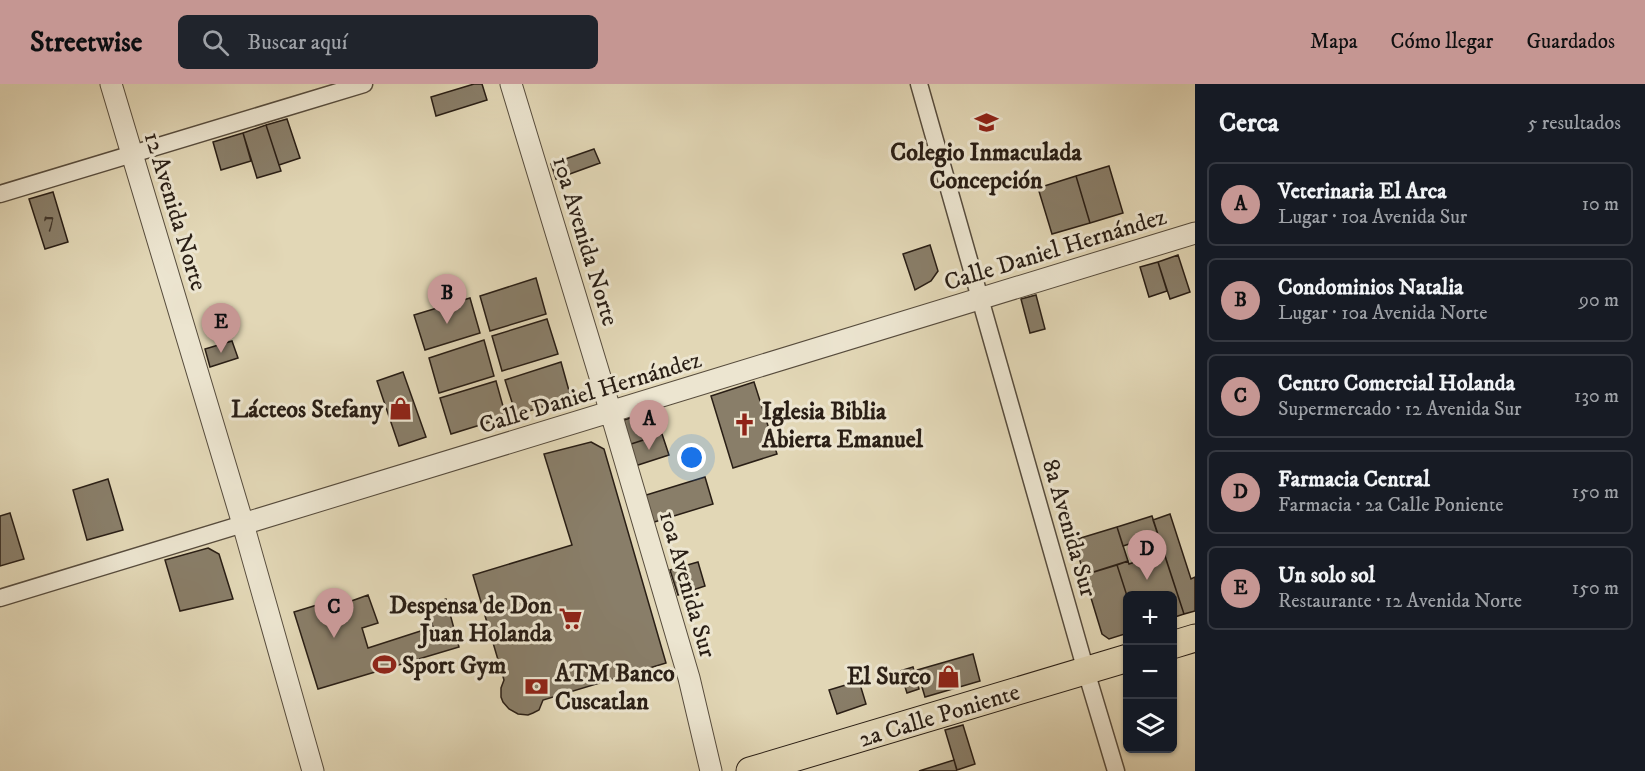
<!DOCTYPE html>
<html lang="es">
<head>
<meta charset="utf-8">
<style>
  :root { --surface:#171b24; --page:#20242c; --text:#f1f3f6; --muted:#9ea1a6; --line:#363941; --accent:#c59692 }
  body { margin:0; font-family:"IM FELL DW Pica",serif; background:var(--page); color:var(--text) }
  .controls { position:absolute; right:18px; bottom:18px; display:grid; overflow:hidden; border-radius:9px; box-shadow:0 2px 4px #0004 }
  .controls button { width:54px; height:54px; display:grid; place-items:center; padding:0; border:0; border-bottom:2px solid var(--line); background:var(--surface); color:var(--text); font:30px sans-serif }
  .you { position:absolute; left:692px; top:374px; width:21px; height:21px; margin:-15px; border:4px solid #fff; border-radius:50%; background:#1a73e8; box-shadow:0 0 0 9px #1a73e833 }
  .badge { display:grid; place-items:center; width:39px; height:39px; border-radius:50%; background:var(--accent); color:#111; font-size:20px; font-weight:700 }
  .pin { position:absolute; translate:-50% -50px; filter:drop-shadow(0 2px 3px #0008) }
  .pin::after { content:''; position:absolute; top:32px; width:21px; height:18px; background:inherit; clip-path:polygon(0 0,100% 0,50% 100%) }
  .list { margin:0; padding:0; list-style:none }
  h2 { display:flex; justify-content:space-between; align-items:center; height:78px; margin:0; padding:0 24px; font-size:26px }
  h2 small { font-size:20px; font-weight:400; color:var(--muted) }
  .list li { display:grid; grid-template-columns:39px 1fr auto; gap:18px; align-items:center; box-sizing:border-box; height:84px; margin:0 12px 12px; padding:0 12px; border:2px solid var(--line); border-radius:9px }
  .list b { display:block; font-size:22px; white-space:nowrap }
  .list p { margin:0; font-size:20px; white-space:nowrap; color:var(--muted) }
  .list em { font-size:20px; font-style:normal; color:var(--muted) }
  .icon { flex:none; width:33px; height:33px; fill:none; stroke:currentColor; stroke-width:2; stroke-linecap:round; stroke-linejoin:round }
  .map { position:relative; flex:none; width:1195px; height:687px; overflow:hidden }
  header { display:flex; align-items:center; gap:36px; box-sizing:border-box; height:84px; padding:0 30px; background:var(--accent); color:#111 }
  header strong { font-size:28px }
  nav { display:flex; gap:33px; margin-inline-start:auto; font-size:21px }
  .search { width:420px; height:54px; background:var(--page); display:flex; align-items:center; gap:15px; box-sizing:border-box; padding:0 21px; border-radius:9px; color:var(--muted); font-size:22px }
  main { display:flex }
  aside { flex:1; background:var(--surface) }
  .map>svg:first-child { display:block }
</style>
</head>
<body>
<header>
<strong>Streetwise</strong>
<div class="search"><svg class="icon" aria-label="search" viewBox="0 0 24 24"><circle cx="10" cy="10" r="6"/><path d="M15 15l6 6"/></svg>Buscar aquí</div>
<nav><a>Mapa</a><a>Cómo llegar</a><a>Guardados</a></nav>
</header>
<main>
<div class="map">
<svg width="1195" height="687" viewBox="0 0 1195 687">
  <rect width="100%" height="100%" fill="#e2d7b6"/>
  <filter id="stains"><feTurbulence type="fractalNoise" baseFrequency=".00333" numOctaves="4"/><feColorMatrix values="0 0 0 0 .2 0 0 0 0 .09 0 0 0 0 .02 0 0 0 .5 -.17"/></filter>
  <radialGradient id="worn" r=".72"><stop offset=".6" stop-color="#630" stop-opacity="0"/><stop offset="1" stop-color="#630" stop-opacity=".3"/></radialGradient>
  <!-- building -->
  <path fill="#897e69" stroke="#291e15" stroke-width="1.5" d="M474,0h8l5,16 -51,16 -5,-19z
    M287,35l13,39 -21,7 -13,-40z
    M266,41l15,46 -24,7 -14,-45z
    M243,49l8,28 -30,9 -8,-28z
    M594,65l6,14 -44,16 -5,-15z
    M1109,82l14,47 -33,10 -14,-47z
    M1076,92l14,47 -38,11 -14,-46z
    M53,108l15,50 -23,7 -16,-50z
    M930,161l8,26 -7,10 -16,9 -12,-36z
    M1178,171l12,37 -20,7 -12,-37z
    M1158,178l9,29 -18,6 -9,-30z
    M536,194l10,36 -56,17 -10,-35z
    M1036,211l9,34 -15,4 -9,-34z
    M470,214l10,35 -55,17 -11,-35z
    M547,235l11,35 -56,17 -10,-35z
    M484,256l10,36 -55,17 -10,-35z
    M232,257l6,17 -28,9 -5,-18z
    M561,278l10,36 -55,17 -11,-35z
    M403,288l23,65 -27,9 -22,-65z
    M496,297l10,36 -55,17 -11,-36z
    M754,298l23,72 -44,14 -22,-72z
    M655,326l7,24 -34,11 -7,-24z
    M662,350l7,21 -34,11 -7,-21z
    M591,358l13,7 62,214 -123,37 -4,10 -6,3 -5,2 -10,-1 -9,-5 -6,-7 -2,-5v-9l3,-8 -31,-105 99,-30 -28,-91z
    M705,393l8,27 -62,19 -8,-27z
    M108,395l15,51 -36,10 -14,-50z
    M10,429l14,46 -24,7v-50z
    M1170,430l21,65 4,-2v34l-11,3 -31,-94z
    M1152,432l32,98 -12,4v-22h-44v3l-11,-34 11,-4 1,3 12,-4 -4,-13 7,-3 -2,-4 -19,6 -6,-19z
    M1117,443l11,34 -44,14 -10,-35z
    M208,464l11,6 14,45 -53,12 -15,-51z
    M698,478l7,24 -27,9 -8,-25z
    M1117,481l11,34v34l-19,6 -7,-5 -18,-59z
    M368,511l10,28 -16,5 6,20 65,-21 -7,-21 20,-7 13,48 -141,42 -24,-77 46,-14 3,6z
    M973,570l7,27 -55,16 -8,-27z
    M913,583l6,22 -12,4 -7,-22z
    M859,597l7,23 -29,10 -8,-24z
    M963,641l12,39 -18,6 -12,-40z
    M954,676l3,11h-38z"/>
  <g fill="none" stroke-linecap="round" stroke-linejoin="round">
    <defs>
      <path id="minor" d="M919,0l167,587 30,100
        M0,110l364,-110
        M0,514l243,-74"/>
      <path id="tertiary" d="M111,0l132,440 70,247
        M511,0l100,329 78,265 22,93
        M243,440c318,-95 634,-196 952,-291"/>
      <path id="primary" d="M1172,561l23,-7
        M750,687l378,-113"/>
    </defs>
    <!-- minor casing -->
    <use href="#minor" stroke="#574c3d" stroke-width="19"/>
    <!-- tertiary casing -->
    <use href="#tertiary" stroke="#574c3d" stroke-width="23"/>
    <!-- primary casing -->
    <use href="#primary" stroke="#291e15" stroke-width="29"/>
    <!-- minor -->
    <use href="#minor" stroke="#ece5d0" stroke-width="16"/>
    <!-- tertiary -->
    <use href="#tertiary" stroke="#ece5d0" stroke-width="21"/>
    <!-- primary -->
    <use href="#primary" stroke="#e2d7b6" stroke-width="27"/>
  </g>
  <!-- icons -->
  <defs>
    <symbol id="school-bare" viewBox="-9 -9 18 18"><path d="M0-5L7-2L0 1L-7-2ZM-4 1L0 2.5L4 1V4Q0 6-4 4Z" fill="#8f2418" stroke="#ece5d0" stroke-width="2.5" paint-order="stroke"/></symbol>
    <symbol id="shop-bare" viewBox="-9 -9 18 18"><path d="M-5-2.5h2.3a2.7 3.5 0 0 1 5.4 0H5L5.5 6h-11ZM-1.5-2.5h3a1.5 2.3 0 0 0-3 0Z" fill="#8f2418" stroke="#ece5d0" stroke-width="2.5" paint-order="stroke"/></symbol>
    <symbol id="church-bare" viewBox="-9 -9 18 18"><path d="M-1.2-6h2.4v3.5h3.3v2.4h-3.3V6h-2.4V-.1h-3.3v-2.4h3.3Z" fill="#8f2418" stroke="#ece5d0" stroke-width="2.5" paint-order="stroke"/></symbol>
    <symbol id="supermarket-bare" viewBox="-9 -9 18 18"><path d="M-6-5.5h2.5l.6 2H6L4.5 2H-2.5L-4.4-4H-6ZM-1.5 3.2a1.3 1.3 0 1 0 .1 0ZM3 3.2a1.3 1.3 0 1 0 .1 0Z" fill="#8f2418" stroke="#ece5d0" stroke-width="2.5" paint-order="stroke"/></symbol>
    <symbol id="stadium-bare" viewBox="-9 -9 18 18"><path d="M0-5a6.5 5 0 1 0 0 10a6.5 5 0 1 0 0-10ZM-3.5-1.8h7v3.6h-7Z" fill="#8f2418" stroke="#ece5d0" stroke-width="2.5" paint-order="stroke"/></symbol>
    <symbol id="bank-bare" viewBox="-9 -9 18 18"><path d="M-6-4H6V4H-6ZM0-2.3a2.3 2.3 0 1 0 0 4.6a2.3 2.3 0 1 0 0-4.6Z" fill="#8f2418" stroke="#ece5d0" stroke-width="2.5" paint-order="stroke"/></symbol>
  </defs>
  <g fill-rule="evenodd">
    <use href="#school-bare" x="970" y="22" width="33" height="33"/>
    <use href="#shop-bare" x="384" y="308" width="33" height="33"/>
    <use href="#church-bare" x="728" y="324" width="33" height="33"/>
    <use href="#supermarket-bare" x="554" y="518" width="33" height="33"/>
    <use href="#stadium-bare" x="368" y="564" width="33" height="33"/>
    <use href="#shop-bare" x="932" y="576" width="33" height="33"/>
    <use href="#bank-bare" x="520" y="586" width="33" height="33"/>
  </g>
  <g text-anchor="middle" stroke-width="6" stroke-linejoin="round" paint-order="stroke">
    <!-- number labels -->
    <g font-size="21" fill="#41362a">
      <text x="49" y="143">7</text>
    </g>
    <!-- poi labels -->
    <g font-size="24" font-weight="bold" fill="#291e15" stroke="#ece5d0" text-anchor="end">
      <text x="986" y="76" text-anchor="middle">Colegio Inmaculada<tspan x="986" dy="28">Concepción</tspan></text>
      <text x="383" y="333">Lácteos Stefany</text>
      <text x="762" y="335" text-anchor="start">Iglesia Biblia<tspan x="762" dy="28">Abierta Emanuel</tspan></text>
      <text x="552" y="529">Despensa de Don<tspan x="552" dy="28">Juan Holanda</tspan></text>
      <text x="402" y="589" text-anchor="start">Sport Gym</text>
      <text x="555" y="597" text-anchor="start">ATM Banco<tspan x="555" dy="28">Cuscatlan</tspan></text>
      <text x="931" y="600">El Surco</text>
    </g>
    <!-- street labels -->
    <g font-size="24" fill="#291e15" stroke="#ece5d0">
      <text transform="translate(176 127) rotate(73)" y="8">12 Avenida Norte</text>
      <text transform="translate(586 157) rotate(73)" y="8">10a Avenida Norte</text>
      <text transform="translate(1055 165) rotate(-17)" y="8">Calle Daniel Hernández</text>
      <text transform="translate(590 308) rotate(-17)" y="8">Calle Daniel Hernández</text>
      <text transform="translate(1070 444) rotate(74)" y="8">8a Avenida Sur</text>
      <text transform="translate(688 500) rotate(74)" y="8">10a Avenida Sur</text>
      <text transform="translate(939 631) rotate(-17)" y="8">2a Calle Poniente</text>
    </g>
  </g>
  <rect width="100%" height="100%" filter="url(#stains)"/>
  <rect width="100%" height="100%" fill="url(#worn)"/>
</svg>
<div class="controls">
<button>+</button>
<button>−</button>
<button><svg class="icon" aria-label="layers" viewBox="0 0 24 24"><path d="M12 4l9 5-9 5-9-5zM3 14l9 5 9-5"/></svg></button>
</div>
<div class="you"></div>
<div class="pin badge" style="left:649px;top:366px">A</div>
<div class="pin badge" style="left:447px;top:240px">B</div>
<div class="pin badge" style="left:334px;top:554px">C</div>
<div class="pin badge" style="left:1147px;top:496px">D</div>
<div class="pin badge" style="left:221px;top:269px">E</div>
</div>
<aside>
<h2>Cerca<small>5 resultados</small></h2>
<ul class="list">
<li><span class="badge">A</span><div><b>Veterinaria El Arca</b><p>Lugar · 10a Avenida Sur</p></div><em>10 m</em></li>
<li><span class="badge">B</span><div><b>Condominios Natalia</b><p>Lugar · 10a Avenida Norte</p></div><em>90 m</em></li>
<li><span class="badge">C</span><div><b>Centro Comercial Holanda</b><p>Supermercado · 12 Avenida Sur</p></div><em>130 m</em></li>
<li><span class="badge">D</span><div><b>Farmacia Central</b><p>Farmacia · 2a Calle Poniente</p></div><em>150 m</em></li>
<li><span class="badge">E</span><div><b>Un solo sol</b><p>Restaurante · 12 Avenida Norte</p></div><em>150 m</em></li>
</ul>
</aside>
</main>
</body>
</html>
